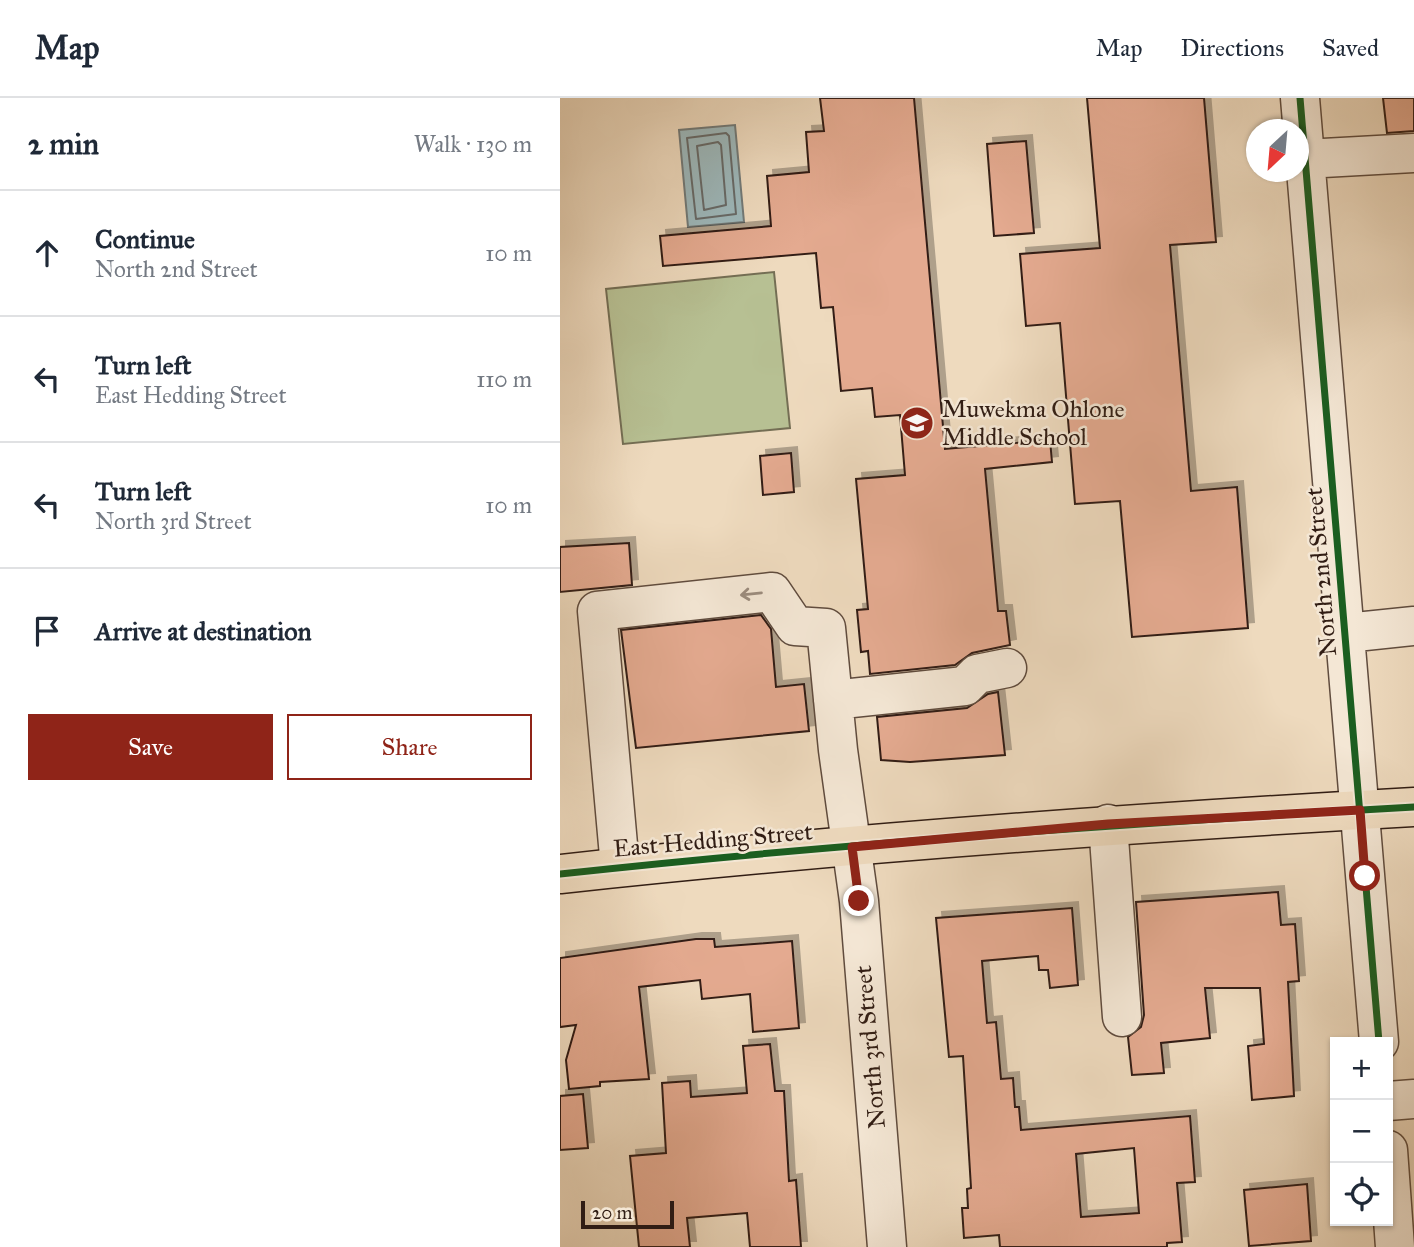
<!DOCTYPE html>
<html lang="en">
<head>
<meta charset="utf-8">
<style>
  :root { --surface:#fff; --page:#f2f2f3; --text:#1f2937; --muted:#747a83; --line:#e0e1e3; --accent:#8f2418 }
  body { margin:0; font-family:"IM FELL Great Primer",serif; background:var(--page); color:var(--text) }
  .controls { position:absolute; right:21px; bottom:21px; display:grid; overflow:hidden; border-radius:0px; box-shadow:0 2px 5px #0004 }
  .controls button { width:63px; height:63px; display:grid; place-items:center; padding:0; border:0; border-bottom:2px solid var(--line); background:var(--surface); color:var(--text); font:35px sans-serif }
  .compass { position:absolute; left:686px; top:21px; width:63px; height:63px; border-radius:50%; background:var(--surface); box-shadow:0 2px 5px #0004; rotate:206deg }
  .scale { position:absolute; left:21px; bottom:18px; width:93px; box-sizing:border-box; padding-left:7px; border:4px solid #311d14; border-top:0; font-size:19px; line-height:24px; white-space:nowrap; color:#311d14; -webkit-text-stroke:5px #f4e7d5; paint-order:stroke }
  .stop { position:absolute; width:21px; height:21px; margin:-16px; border:5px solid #8f2418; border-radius:50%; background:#fff }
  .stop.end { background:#8f2418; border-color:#fff; box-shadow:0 2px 7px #0008 }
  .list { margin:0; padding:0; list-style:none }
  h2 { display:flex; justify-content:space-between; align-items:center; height:91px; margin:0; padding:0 28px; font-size:30px }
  h2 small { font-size:23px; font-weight:400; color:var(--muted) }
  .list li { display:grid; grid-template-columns:46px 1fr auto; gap:21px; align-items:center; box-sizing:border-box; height:126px; padding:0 28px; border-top:2px solid var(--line) }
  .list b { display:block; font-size:26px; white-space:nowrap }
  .list p { margin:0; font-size:23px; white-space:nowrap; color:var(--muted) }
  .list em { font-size:23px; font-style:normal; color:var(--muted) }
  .actions { display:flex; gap:14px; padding:21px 28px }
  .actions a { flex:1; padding:16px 0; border:2px solid var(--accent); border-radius:0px; text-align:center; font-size:24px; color:var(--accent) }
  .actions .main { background:var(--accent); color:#fff }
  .icon { flex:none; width:38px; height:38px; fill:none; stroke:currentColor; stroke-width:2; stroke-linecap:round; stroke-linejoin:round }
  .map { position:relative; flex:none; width:854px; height:1149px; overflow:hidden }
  header { display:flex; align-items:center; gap:42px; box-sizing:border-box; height:98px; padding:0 35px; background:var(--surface); border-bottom:2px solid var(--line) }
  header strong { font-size:33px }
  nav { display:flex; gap:38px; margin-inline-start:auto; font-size:24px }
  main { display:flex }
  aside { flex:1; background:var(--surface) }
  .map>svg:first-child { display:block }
</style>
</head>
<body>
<header>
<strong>Map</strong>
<nav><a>Map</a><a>Directions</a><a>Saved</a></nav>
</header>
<main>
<aside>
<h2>2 min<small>Walk · 130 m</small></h2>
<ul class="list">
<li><svg class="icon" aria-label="ahead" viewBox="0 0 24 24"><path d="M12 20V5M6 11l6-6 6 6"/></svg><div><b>Continue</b><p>North 2nd Street</p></div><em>10 m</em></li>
<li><svg class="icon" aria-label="left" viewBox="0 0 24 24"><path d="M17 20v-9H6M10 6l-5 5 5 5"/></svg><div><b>Turn left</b><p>East Hedding Street</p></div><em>110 m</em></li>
<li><svg class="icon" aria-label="left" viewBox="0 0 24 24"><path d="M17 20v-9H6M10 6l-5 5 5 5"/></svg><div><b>Turn left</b><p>North 3rd Street</p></div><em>10 m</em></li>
<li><svg class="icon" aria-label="arrive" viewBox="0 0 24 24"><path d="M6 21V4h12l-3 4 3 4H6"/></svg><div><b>Arrive at destination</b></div></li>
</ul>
<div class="actions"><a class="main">Save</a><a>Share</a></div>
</aside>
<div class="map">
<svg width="854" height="1149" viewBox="0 0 854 1149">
  <defs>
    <filter id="shadow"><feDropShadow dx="6" dy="-6" stdDeviation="0" flood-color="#0004"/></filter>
  </defs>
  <rect width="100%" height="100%" fill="#eedabe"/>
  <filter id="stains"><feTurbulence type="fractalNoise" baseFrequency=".00286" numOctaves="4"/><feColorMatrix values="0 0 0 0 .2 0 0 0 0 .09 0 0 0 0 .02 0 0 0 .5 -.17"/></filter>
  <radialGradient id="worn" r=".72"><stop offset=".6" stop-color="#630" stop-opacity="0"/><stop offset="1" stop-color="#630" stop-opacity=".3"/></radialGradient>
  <!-- green -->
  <path fill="#b7c093" stroke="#746e54" stroke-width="2" d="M214,174l16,156 -167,16 -17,-155z"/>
  <!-- water -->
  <path fill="#9db8bb" stroke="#727a78" stroke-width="2" d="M175,27l9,97 -56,5 -9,-97z"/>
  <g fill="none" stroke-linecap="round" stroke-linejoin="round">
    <!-- shore -->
    <path stroke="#676a68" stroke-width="2" d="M166,35l3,3 7,78 -40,5 -9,-81z
      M158,44l3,3 5,60 -22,5 -7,-64z"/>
  </g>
  <!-- building -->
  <path fill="#e4aa90" stroke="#311d14" stroke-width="2" fill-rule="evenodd" filter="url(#shadow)" d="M260,0h94l31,351 105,-9 2,22 -67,7 13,142h8l4,34 -38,8 -17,12 -85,9 -2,-23 -7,1 -4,-42 11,-1 -12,-130 49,-4 -5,-60 -25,2 -3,-29 -31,3 -8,-84 -12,1 -5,-55 -153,13 -3,-30 111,-10 -4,-50 42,-4 -3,-40 18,-1z
    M527,0h117l12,144 -46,3 21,246 46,-4 11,141 -116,9 -12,-136 -45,3 -15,-181 -34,3 -6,-72 80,-6z
    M823,0h31v33l-27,2z
    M466,43l8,92 -40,3 -7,-92z
    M231,355l3,39 -31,3 -3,-39z
    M69,445l3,42 -72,7v-45z
    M201,517l10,14 5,58 28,-3 5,47 -173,17 -15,-118z
    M438,594l7,63 -95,7 -29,-2 -4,-43 90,-9 21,-14z
    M718,794l3,33 14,-1 4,57 -11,1 6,114 -42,4 -4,-54 16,-2 -4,-56h-55l5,50 -49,5 3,30 -32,2 -4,-38 13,-10 3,-12 -8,-113z
    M512,810l6,77 -28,3 -2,-18h-9l-1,-14 -56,5 5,62 9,-1 5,57 12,-1 2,29h4l2,23 169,-14 5,66 -18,1 5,59 -15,1v4h-167l-1,-12 -35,3 -2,-30h6l-1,-19 4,-1 -8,-132 -14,1 -13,-139zM574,1050l5,65 -58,4 -5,-63z
    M136,841h18l1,8 77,-6 7,87 -46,4 -3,-38 -48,5 -2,-19 -61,7 10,92 -49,3v4l-31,3 -3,-29 10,-35 -16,2v-69z
    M210,946l5,47h9l5,90 7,-1 5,67h-51l-3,-34 -60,5 3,29h-51l-9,-91 36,-3 -4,-70 28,-2 1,16 56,-4 -4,-47z
    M23,996l5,54 -28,2v-54z
    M747,1086l4,57 -62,5 -5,-56z"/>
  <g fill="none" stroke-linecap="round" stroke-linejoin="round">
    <defs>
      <path id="minor" d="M740,0l79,944
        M745,61l109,-6
        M786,535l68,-7
        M273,602l132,-14 12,-12 30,-6
        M548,726l14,193
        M60,769l-23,-256 175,-19 23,34 31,2 12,122 21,151 28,346
        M828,1003l26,-2
        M828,1052l7,97"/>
      <path id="major" d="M0,776c284,-31 569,-51 854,-67"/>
    </defs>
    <!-- minor casing -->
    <use href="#minor" stroke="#604c3e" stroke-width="41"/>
    <!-- major casing -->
    <use href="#major" stroke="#311d14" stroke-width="41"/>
    <!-- minor -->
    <use href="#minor" stroke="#f4e7d5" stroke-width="38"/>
    <!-- major -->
    <use href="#major" stroke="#eedabe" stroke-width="38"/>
    <defs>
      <path id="cycleway" d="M740,0l79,944
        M0,776c284,-31 569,-51 854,-67"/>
    </defs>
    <!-- cycleway casing -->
    <use href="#cycleway" stroke="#f4e7d5" stroke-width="11"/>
    <!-- cycleway -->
    <use href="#cycleway" stroke="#1b5e20" stroke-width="7"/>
  </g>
  <!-- one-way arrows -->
  <defs><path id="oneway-shaft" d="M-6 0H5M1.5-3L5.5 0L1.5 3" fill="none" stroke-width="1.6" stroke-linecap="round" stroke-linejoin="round" transform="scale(1.75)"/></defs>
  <use stroke="#9c8c7e" href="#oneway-shaft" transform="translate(191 496) rotate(174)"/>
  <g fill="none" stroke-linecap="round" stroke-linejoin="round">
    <!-- route -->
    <path stroke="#8f2418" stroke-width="9" d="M299,803l-7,-54 256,-23 252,-14 5,66"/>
  </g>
  <!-- icons -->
  <defs>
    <symbol id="school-disc" viewBox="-11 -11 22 22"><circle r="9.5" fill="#8f2418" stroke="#f4e7d5"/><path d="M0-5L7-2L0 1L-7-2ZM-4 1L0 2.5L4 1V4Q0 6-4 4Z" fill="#fff"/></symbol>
  </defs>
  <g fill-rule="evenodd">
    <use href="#school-disc" x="338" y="306" width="38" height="38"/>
  </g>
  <g text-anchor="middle" stroke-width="5" stroke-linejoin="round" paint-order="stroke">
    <!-- poi labels -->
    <g font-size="24" fill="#311d14" stroke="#f4e7d5" text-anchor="start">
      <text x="382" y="319">Muwekma Ohlone<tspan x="382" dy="28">Middle School</tspan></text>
    </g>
    <!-- street labels -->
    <g font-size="24" fill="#311d14" stroke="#f4e7d5">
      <text transform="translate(761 474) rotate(-95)" y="8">North 2nd Street</text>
      <text transform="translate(153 742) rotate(-5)" y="8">East Hedding Street</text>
      <text transform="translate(310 949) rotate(-95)" y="8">North 3rd Street</text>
    </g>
  </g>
  <rect width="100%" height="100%" filter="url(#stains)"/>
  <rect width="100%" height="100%" fill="url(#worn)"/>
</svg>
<div class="controls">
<button>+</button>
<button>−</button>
<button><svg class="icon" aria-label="locate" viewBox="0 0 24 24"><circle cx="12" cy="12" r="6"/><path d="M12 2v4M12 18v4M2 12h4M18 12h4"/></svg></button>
</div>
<svg class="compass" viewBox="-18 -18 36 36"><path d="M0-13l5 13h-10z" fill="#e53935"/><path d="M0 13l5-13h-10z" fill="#747a83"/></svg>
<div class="scale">20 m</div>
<div class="stop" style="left:805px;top:778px"></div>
<div class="stop end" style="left:299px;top:803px"></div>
</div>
</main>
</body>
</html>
